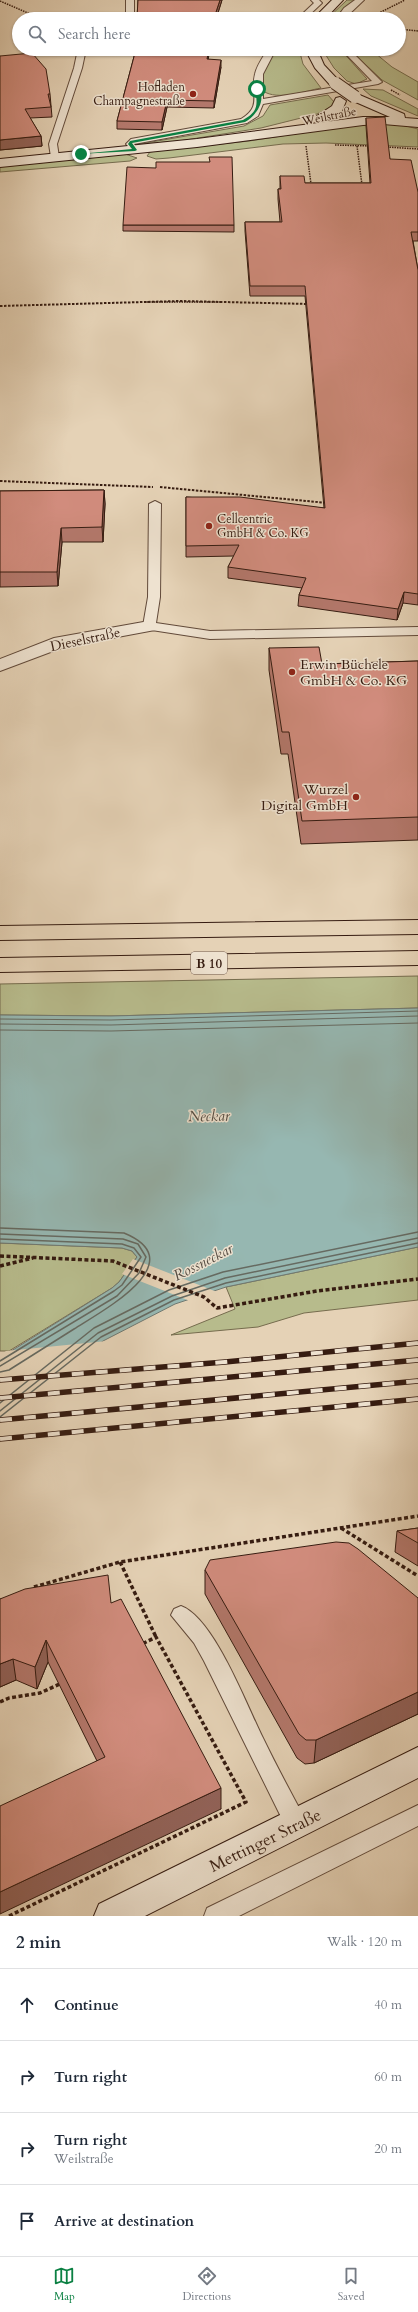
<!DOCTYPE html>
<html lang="en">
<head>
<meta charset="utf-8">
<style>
  :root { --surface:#fff; --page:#f6f6f7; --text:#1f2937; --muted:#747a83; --line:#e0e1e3; --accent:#0b8043 }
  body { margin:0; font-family:Cardo,serif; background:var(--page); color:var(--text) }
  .stop { position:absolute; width:12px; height:12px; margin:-9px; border:3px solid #0b8043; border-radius:50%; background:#fff }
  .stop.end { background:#0b8043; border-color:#fff; box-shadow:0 1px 4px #0008 }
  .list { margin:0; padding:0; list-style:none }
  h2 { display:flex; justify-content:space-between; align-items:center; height:52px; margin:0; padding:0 16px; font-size:17px }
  h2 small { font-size:13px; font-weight:400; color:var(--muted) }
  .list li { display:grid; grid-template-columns:26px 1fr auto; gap:12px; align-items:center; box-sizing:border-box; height:72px; padding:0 16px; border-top:1px solid var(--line) }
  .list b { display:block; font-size:15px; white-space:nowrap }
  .list p { margin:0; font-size:13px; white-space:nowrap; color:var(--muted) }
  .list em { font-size:13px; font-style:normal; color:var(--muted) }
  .icon { flex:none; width:22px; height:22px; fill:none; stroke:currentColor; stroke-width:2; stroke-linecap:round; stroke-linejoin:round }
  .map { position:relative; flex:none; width:418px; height:1916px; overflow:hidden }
  .search { position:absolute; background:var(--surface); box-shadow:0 1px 3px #0004; left:12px; right:12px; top:12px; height:44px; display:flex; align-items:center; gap:10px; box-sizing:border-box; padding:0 14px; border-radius:22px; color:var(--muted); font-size:15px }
  .sheet { height:340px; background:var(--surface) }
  nav { display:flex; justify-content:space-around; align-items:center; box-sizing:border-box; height:56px; border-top:1px solid var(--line); background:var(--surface); font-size:11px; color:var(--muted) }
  nav a { display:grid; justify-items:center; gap:2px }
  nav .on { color:var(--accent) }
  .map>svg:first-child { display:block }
</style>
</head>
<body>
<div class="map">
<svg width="418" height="1916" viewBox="0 0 418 1916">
  <rect width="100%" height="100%" fill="#e5d2b6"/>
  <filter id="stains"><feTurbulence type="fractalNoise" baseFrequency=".005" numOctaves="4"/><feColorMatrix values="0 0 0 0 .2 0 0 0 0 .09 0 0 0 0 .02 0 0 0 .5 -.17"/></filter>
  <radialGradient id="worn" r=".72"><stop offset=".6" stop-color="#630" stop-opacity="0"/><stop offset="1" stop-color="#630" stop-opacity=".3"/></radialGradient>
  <!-- green -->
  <path fill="#b7bb8c" stroke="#766c4e" d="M347,0h8l-14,11 -6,8h-8z
    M275,49h24l4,15 18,24c-16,3 -43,13 -58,3v-18z
    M322,49h18l27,30 -11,5 -9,-3 -13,-13z
    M351,51l24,2 17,14 26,15v18l-36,-20z
    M363,89l20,1 35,19v7l-47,-20z
    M328,95l6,7 -1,4 -16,8 -56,14 -82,13 -39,3 104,-18 19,-10 7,-11z
    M359,124h39l20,5v18l-92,-4 -43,1 -114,14 -13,1 -9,-3 3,-4 6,-1 93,-10z
    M125,154l12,4 -7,3 -130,11v-5z
    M418,976v32l-307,8 -111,-1v-31z
    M0,1243l122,5 10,3 5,6 -18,25 -7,6 -103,63h-9z
    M418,1247v53l-114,13 -46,14 -87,8 64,-26 -9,-22z"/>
  <!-- water -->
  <path fill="#96b7b1" stroke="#707971" d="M418,1008v239l-192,40 -51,17 -72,37 -103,82v-65l112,-70 7,-6 18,-25 -5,-6 -10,-3 -122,-5v-228l111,1z"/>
  <!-- pier -->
  <path fill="#e5d2b6" d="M133,1259l84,33 -27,9 -68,-27z
    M107,1341l-3,1 -104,83v-70l6,-4z"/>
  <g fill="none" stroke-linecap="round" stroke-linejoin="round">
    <!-- shore-far1 -->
    <path stroke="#666a61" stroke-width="1" d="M0,1019l111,1 307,-9
      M0,1024l111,1 307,-9
      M0,1030l111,1 307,-8"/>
    <!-- shore -->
    <path stroke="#666a61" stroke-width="1.5" d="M0,1228l124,5c70,29 -22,78 -50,96 -22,14 -43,27 -65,41l-9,2
      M0,1234l123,5 15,5 8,13 -7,16 -22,23 -117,70
      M0,1239l122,5 12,4 7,9 -19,28 -8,6 -114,70
      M0,1403l94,-75 75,-38 54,-18 195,-40
      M0,1411l98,-78 74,-37 53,-18 193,-40
      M0,1417l101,-80 73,-37 52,-17 192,-40"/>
    <defs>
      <path id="lane" d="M126,0h8v19h-8z
        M311,0h8l3,3 -17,16h-8l17,-16z
        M355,0h9l-20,19h-8l8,-11z
        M78,49h8l-4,19 -25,76 2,13 -4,3 -4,-3 -2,-13 25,-76z
        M268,49h8l-13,25v25l109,-18 -31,-32h8l33,33 -4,2 -115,20 -5,12 -11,7 -113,21 5,6 -4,3 -9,-9 5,-5 110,-20c22,-13 9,-25 14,-45 2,-9 8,-17 13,-25z
        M155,501l6,3 -1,93 -4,26 54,8 208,-4v8l-208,4 -65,-10 -2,-3 5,-29 1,-93z
        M181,1606c33,12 66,100 82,132 13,27 27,53 41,79l3,7 -3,7 -8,3 -8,-3 -84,-170 -10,-18 -23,-28 3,-6z
        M418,1805v21l-179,90h-35l3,-8z"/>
      <path id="street" d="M149,621l6,1 3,4 -3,4 -91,17 -64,24v-12l54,-21z"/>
      <path id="secondary" d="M332,0h11l-18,19h-12z
        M305,49h12l7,16 17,18 -2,3h-8l-16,-18z
        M355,93l49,21 1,4 13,1v8l-35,-3 -20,1 -166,22 -197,20v-8l197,-20 166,-22h27l-39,-17 -2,-3z
        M340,97l6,4 -4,10 -15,8h-8l-2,-3 15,-10 4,-8z
        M418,1747v31l-273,138h-51l5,-12z"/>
      <path id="highway" d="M418,920v14l-418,6v-14z
        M418,951v14l-418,7v-14z"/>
    </defs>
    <!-- lane casing -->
    <use href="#lane" stroke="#624a3a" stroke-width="2"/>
    <!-- street casing -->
    <use href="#street" stroke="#624a3a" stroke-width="2"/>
    <!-- secondary casing -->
    <use href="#secondary" stroke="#361c11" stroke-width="2"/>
    <!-- highway casing -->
    <use href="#highway" stroke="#361c11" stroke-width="2"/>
    <!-- path-far2 -->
    <path stroke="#361c11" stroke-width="1.5" stroke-dasharray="1.5 1" stroke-linecap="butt" d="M0,1l42,18
      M367,19l38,-19
      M399,29l19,2
      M391,90l9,5
      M335,145l35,1
      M306,146l5,38
      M357,146l5,39
      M387,147l31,2
      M144,302h78"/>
    <!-- path-far1 -->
    <path stroke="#361c11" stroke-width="2" stroke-dasharray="2.5 1.5" stroke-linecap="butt" d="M0,306l180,-5 128,3
      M0,481l153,6
      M160,487l167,16"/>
    <!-- path -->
    <path stroke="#361c11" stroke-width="3.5" stroke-dasharray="4 2.5" stroke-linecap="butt" d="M0,1256l113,5 91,36 13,11 100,-17 101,-12
      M0,1266l33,-8
      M341,1528l77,48
      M120,1562l36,75
      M34,1587l86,-25 298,-46
      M0,1702l9,-4 31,-5 22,-10
      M9,1916l237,-114 -90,-165 -14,7"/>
    <!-- lane -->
    <use href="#lane" fill="#eee2d0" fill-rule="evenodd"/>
    <!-- street -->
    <use href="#street" fill="#eee2d0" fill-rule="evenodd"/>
    <!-- secondary -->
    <use href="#secondary" fill="#eee2d0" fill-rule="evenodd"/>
    <!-- highway -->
    <use href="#highway" fill="#e5d2b6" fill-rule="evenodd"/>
    <defs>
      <path id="rail" d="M0,1380l225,-18 193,-19
        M0,1398l418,-38
        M0,1420l418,-39
        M0,1439l418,-40"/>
    </defs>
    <!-- rail casing -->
    <use href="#rail" stroke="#361c11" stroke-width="5.5"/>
    <!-- rail -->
    <use href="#rail" stroke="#eee2d0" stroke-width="4" stroke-dasharray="12" stroke-linecap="butt"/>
    <defs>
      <path id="secondary-bridge" d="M335,83l20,14"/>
    </defs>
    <!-- secondary-bridge casing -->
    <use href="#secondary-bridge" stroke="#361c11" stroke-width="14" stroke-linecap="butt"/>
    <!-- secondary-bridge -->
    <use href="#secondary-bridge" stroke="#eee2d0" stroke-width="12"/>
  </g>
  <!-- wall -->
  <path fill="#b4786c" stroke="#361c11" d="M138,0h84l-6,19h-79z
    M136,49h74l-2,10 13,8 -7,41 -47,-1 -5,23 -45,-1v-8z
    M0,56l50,38 2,23 -22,1 11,18 1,10 -42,4z
    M366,118l24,41 28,33v49h-5l5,29v335l-15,-2 -6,17 -99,-14 1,-11 3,-7 -74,-10v-11l6,-11 -48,1v-60l138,11 -19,-212h-55l-5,-65v-9h35l-2,-23v-10h2v-13l25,7h65l-4,-57z
    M123,225h111v7l-111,-1z
    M104,490l1,14 -2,38h-41l-4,44 -58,1v-96z
    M269,648l53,16 96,-3v179l-117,4 -13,-90h-7l-12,-84z
    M418,1528v38l-23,-14 2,-21z
    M205,1570l213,28v116l-104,49 -9,1 -8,-6 -92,-164z
    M0,1599l111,4 110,206 -124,-48 -49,-99 -11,27 -21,-9 -16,7z"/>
  <!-- shaded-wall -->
  <path fill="#926258" stroke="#361c11" d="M220,0h2l-6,19h-1l1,-7z
    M209,49h1l-3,17v-7z
    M221,60v7l-7,41v-7z
    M167,100v7l-5,23v-8z
    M41,136l1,10 -42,4v-10z
    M104,490l1,14 -2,38 -1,-15z
    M61,528l1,14 -4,44 -1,-14z
    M404,592l-1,11 -6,17 1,-11z
    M46,1640l2,22 -11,27 -2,-22z
    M13,1659l3,21 -16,7v-23z
    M418,1692v22l-104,49 2,-23z
    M221,1788v21l-221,105v-22z"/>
  <!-- building -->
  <path fill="#d18c7d" stroke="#361c11" d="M138,0h82l-4,12 -1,7h-71l1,-2h-8z
    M136,49h73l-2,10 14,1 -7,41 -47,-1 -5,22 -45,-1z
    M32,53l14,16 4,25h-2l3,13 -26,2 16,27 -41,4v-84z
    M385,117l5,42 21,1 7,32v40h-7l7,38v324l-14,-2 -6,17 -99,-14 7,-17 -78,-11 11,-22 -53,1v-49h54l85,11 -20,-222h-55l-5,-64h37l-4,-33h3l-1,-13h24l1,7h66l-5,-65z
    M209,157h23l2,68h-111l4,-58 29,1v-6h54z
    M104,490l-2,37 -41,1 -4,44h-57v-81z
    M319,647l3,17 96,-3v156l-116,4 -13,-89h-7l-13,-84z
    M418,1528v15l-21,-12z
    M336,1542l13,1 9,6 60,49v94l-102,48h-10l-7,-6 -94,-164 5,-10z
    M108,1575l3,28 10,-4 100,189 -221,104v-86l105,-49 -59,-117 -11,27 -22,-8 -13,5v-65l25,-10z"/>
  <!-- route -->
  <path fill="#0b8043" d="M257,88c11,11 -1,28 -12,34l-113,21 5,7 -2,1 -56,3 53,-5 -4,-5 2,-3 113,-21c15,-8 15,-15 12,-31z"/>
  <!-- markers -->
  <g fill="#8f2418" stroke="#eee2d0" stroke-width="1.5">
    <circle cx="193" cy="94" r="4"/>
    <circle cx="209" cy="526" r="4"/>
    <circle cx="292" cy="672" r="4"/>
    <circle cx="356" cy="797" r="4"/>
  </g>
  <g text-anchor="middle" stroke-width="3" stroke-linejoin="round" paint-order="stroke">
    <!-- far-poi labels -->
    <g font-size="12" fill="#361c11" stroke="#eee2d0" text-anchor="end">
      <text x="185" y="91">Hofladen<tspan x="185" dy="14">Champagnestraße</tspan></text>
      <text x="217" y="523" text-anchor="start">Cellcentric<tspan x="217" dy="14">GmbH &amp; Co. KG</tspan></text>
    </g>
    <!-- far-street labels -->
    <g font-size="12" fill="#361c11" stroke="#eee2d0">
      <text transform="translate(329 116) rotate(-11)" y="4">Weilstraße</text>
    </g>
    <!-- shield labels -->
    <rect fill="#eee2d0" stroke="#6d574a" stroke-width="1" x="191" y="952" width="36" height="22" rx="3"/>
    <g font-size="13" font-weight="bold" fill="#361c11">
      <text x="209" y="968">B 10</text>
    </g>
    <!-- street labels -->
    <g font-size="14" fill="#361c11" stroke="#eee2d0">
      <text transform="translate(85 639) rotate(-12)" y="5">Dieselstraße</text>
    </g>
    <!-- poi labels -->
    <g font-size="14" fill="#361c11" stroke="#eee2d0" text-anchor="start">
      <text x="300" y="669">Erwin Büchele<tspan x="300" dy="16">GmbH &amp; Co. KG</tspan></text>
      <text x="348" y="794" text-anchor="end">Wurzel<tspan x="348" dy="16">Digital GmbH</tspan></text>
    </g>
    <!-- water labels -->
    <g font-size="15" font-style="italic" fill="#534a41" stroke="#eee2d0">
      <text transform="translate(209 1116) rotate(-1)" y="5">Neckar</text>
      <text transform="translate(203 1262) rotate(-27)" y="5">Rossneckar</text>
    </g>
    <!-- near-street labels -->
    <g font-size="17" fill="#361c11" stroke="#eee2d0">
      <text transform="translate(265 1840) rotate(-26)" y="6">Mettinger Straße</text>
    </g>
  </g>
  <rect width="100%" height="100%" filter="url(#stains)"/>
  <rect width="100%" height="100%" fill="url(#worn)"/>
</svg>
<div class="stop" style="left:257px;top:89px"></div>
<div class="stop end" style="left:81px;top:154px"></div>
<div class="search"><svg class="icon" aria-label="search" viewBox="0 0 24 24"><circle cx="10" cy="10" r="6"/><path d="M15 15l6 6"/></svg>Search here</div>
</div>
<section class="sheet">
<h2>2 min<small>Walk · 120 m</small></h2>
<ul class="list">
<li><svg class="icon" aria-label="ahead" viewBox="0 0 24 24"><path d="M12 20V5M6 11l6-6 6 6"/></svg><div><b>Continue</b></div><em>40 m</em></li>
<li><svg class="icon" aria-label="right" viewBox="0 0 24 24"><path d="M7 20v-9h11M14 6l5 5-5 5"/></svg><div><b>Turn right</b></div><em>60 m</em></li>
<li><svg class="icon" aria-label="right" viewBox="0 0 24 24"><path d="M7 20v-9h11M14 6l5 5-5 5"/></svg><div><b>Turn right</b><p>Weilstraße</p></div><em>20 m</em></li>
<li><svg class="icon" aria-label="arrive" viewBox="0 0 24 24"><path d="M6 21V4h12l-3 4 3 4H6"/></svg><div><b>Arrive at destination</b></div></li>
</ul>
</section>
<nav>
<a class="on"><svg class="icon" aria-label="map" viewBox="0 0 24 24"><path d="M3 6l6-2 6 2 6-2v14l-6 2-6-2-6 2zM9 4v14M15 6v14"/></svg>Map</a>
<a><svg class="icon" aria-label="directions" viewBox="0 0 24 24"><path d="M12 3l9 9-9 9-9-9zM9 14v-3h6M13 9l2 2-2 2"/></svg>Directions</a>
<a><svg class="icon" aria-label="saved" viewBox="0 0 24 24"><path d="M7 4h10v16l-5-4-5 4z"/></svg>Saved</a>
</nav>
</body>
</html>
